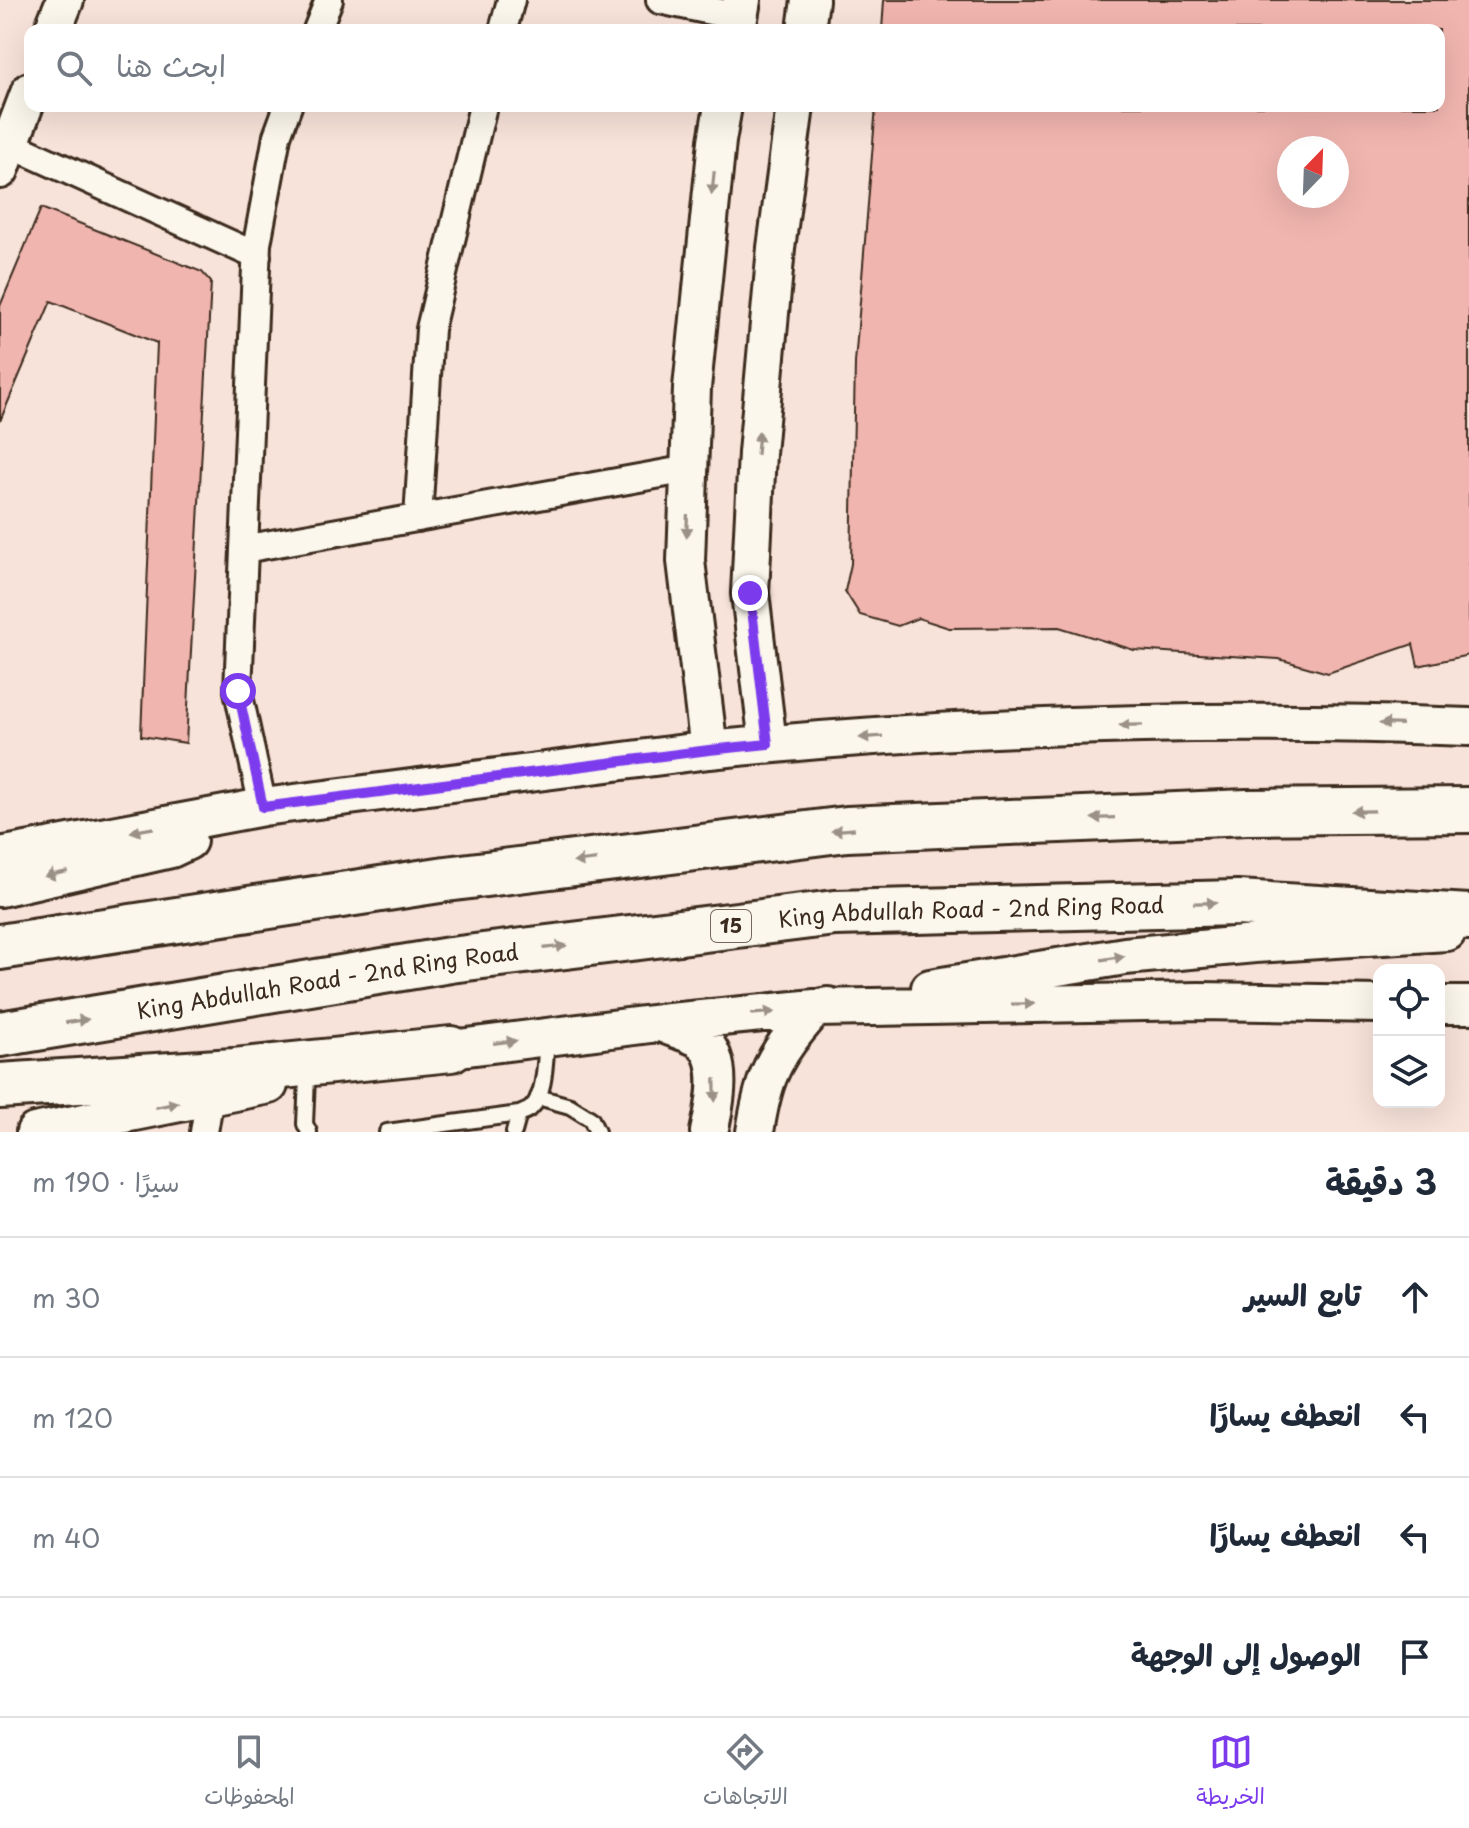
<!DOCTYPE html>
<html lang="ar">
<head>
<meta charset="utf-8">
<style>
  :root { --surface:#fff; --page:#f2f2f3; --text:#1f2937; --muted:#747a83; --line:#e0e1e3; --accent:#7c3aed }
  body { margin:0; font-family:"Playpen Sans","Playpen Sans Arabic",sans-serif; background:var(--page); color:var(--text); direction:rtl }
  .controls { position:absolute; right:24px; bottom:24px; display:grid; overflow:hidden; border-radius:16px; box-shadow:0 8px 32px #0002 }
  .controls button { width:72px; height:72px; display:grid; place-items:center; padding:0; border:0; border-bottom:2px solid var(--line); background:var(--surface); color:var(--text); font:40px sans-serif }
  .compass { position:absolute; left:1277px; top:136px; width:72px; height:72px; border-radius:50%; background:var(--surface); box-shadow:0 8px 32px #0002; rotate:23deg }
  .stop { position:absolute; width:24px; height:24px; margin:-18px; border:6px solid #7c3aed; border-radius:50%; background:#fff }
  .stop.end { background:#7c3aed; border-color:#fff; box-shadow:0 2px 8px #0008 }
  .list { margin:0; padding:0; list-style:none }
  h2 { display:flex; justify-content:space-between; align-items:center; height:104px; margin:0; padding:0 32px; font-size:34px }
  h2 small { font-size:26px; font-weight:400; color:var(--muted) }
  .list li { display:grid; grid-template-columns:52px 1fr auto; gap:24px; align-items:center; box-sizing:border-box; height:120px; padding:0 32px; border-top:2px solid var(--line) }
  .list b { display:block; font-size:30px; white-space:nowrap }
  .list em { font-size:26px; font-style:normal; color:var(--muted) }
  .icon { flex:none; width:44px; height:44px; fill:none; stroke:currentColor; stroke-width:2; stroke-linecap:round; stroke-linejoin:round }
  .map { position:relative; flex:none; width:1469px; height:1132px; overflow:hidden; direction:ltr }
  .search { position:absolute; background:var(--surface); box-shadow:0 8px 32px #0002; left:24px; right:24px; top:24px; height:88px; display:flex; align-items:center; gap:20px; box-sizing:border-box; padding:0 28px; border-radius:16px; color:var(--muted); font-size:30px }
  .sheet { height:584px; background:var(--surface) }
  nav { display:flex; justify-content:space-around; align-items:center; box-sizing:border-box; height:112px; border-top:2px solid var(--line); background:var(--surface); font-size:22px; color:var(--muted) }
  nav a { display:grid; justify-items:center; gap:4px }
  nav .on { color:var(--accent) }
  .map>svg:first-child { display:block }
</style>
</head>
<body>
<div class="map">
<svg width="1469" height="1132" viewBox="0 0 1469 1132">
  <rect width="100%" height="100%" fill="#f8e3da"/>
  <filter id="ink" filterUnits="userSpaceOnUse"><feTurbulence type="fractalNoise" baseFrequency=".0125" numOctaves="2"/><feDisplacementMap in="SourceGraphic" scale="16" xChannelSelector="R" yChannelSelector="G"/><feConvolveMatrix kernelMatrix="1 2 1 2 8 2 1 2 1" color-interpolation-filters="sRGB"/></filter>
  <g filter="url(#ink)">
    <!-- building -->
    <path fill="#f1b5af" stroke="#3b2a1e" stroke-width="2" fill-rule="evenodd" d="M884,0h585v655l-51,11 -5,-22 -85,29 -49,-14 -145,-9 -75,-23 -110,1 -31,-10 -20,8 -38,-11 -15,-24 6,-27 4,-201 21,-257h563v-76h-557zM1289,148h48v48h-48z
      M41,208l161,64 9,10 -25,461 -45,-7 16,-393 -106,-42 -51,120v-115z"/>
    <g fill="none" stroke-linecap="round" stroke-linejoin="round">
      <defs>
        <path id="lane" d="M307,1077l-2,47 4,8
          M538,1097l32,9 21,13 6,13
          M387,1132l132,-18c4,-2 9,-3 12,-6 15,-13 14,-51 16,-70
          M514,1132l5,-18"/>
        <path id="street" d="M660,0l79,17
          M317,30l12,-30
          M503,30l8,-30
          M10,144l247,112
          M418,518l12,-189 53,-223
          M244,549l445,-80
          M263,807l-25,-116 19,-447 20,-108 11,-30
          M204,1132l6,-36"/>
        <path id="secondary" d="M53,30l12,-30
          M737,30l5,-30
          M806,30l4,-30
          M0,170l30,-79
          M768,744l-18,-151 7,-140 19,-205 19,-142
          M709,750l-23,-189 6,-173 25,-247 6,-35
          M0,856l263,-49 446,-57c252,-25 507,-33 760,-23
          M0,888l171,-39 17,-8
          M930,988l195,-32 130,-12 192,-12
          M1439,1005h30
          M661,1023c10,5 33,11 41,18 23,20 13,65 7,91
          M425,1054l26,-5 208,-26 156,-15 384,-7 180,3
          M35,1132l234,-47
          M755,1132c7,-45 14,-69 44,-105 12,-13 11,-18 29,-21"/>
        <g id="highway">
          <path d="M0,947l446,-68 401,-50 400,-17 222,-2"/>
          <path id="s1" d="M0,1034l450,-74 385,-47 402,-10 232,14"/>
          <path d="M0,1086l234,-15 217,-22"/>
        </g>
      </defs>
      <!-- lane casing -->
      <use href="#lane" stroke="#3b2a1e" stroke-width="20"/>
      <!-- street casing -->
      <use href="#street" stroke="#3b2a1e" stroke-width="32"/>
      <!-- secondary casing -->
      <use href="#secondary" stroke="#3b2a1e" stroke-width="42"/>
      <!-- highway casing -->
      <use href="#highway" stroke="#3b2a1e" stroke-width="50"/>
      <!-- lane -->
      <use href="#lane" stroke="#fbf7ec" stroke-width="14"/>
      <!-- street -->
      <use href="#street" stroke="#fbf7ec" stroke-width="26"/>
      <!-- secondary -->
      <use href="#secondary" stroke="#fbf7ec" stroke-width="36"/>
      <!-- highway -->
      <use href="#highway" stroke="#fbf7ec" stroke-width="44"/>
    </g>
    <!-- one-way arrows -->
    <defs><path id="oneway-solid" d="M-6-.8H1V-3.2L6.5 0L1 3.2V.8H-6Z" transform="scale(2)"/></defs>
    <g fill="#9b9085">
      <use href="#oneway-solid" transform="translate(713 183) rotate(96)"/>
      <use href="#oneway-solid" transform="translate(758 443) rotate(-85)"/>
      <use href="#oneway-solid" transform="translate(687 526) rotate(92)"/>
      <use href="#oneway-solid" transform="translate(1391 724) rotate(-178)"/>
      <use href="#oneway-solid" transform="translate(1131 725) rotate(179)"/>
      <use href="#oneway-solid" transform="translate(871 737) rotate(176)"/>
      <use href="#oneway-solid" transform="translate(1363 811) rotate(179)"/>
      <use href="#oneway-solid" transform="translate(1103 818) rotate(178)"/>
      <use href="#oneway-solid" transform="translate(142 830) rotate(170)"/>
      <use href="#oneway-solid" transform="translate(843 830) rotate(175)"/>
      <use href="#oneway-solid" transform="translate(585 861) rotate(173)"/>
      <use href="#oneway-solid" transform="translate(56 874) rotate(168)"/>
      <use href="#oneway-solid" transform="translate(1205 903) rotate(-1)"/>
      <use href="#oneway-solid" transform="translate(555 947) rotate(-7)"/>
      <use href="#oneway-solid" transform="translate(1113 958) rotate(-9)"/>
      <use href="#oneway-solid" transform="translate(1023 1004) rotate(-1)"/>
      <use href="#oneway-solid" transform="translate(763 1013) rotate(-5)"/>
      <use href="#oneway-solid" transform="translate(77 1021) rotate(-9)"/>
      <use href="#oneway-solid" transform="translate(505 1042) rotate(-7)"/>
      <use href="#oneway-solid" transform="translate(715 1090) rotate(89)"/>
      <use href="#oneway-solid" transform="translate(167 1105) rotate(-12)"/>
    </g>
  </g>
  <g fill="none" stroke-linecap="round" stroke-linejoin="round" filter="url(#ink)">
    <!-- route -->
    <path stroke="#7c3aed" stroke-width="10" d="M238,691l25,116 446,-57 59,-6 -18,-151"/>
  </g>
  <g text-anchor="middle" stroke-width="6" stroke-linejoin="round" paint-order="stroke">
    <!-- shield labels -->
    <rect fill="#fbf7ec" stroke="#75685c" stroke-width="2" x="711" y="910" width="40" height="32" rx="6"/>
    <g font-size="20" font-weight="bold" fill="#3b2a1e">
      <text x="731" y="933">15</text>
    </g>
    <!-- street labels -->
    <g font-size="22" fill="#3b2a1e" stroke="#fbf7ec">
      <text dy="8" stroke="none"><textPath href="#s1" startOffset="980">King Abdullah Road - 2nd Ring Road</textPath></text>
      <text dy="8" stroke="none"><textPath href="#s1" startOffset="332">King Abdullah Road - 2nd Ring Road</textPath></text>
    </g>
  </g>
</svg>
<div class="controls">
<button><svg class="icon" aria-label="locate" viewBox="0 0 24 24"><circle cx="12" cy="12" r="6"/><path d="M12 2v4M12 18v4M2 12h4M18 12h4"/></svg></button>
<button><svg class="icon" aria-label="layers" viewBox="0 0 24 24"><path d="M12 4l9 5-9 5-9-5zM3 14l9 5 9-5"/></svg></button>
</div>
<svg class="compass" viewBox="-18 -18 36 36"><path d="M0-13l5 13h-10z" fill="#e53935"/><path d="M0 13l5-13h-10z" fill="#747a83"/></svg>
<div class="stop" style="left:238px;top:691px"></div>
<div class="stop end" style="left:750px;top:593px"></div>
<div class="search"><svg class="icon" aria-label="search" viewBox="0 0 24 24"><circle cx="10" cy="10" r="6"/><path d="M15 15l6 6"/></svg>ابحث هنا</div>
</div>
<section class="sheet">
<h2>3 دقيقة<small>سيرًا · 190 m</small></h2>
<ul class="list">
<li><svg class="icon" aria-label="ahead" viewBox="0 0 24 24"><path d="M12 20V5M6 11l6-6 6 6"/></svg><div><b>تابع السير</b></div><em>30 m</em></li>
<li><svg class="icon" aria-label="left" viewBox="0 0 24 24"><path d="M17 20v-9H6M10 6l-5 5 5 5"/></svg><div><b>انعطف يسارًا</b></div><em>120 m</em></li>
<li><svg class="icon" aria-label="left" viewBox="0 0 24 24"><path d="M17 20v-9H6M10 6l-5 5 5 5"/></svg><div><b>انعطف يسارًا</b></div><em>40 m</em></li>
<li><svg class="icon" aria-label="arrive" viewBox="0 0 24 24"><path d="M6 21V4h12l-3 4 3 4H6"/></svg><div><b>الوصول إلى الوجهة</b></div></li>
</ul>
</section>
<nav>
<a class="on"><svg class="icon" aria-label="map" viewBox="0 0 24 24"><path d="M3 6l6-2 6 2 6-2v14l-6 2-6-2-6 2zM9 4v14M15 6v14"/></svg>الخريطة</a>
<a><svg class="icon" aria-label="directions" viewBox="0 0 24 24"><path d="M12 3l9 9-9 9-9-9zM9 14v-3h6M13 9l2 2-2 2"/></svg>الاتجاهات</a>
<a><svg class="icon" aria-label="saved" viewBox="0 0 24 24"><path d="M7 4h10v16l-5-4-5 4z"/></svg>المحفوظات</a>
</nav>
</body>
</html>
